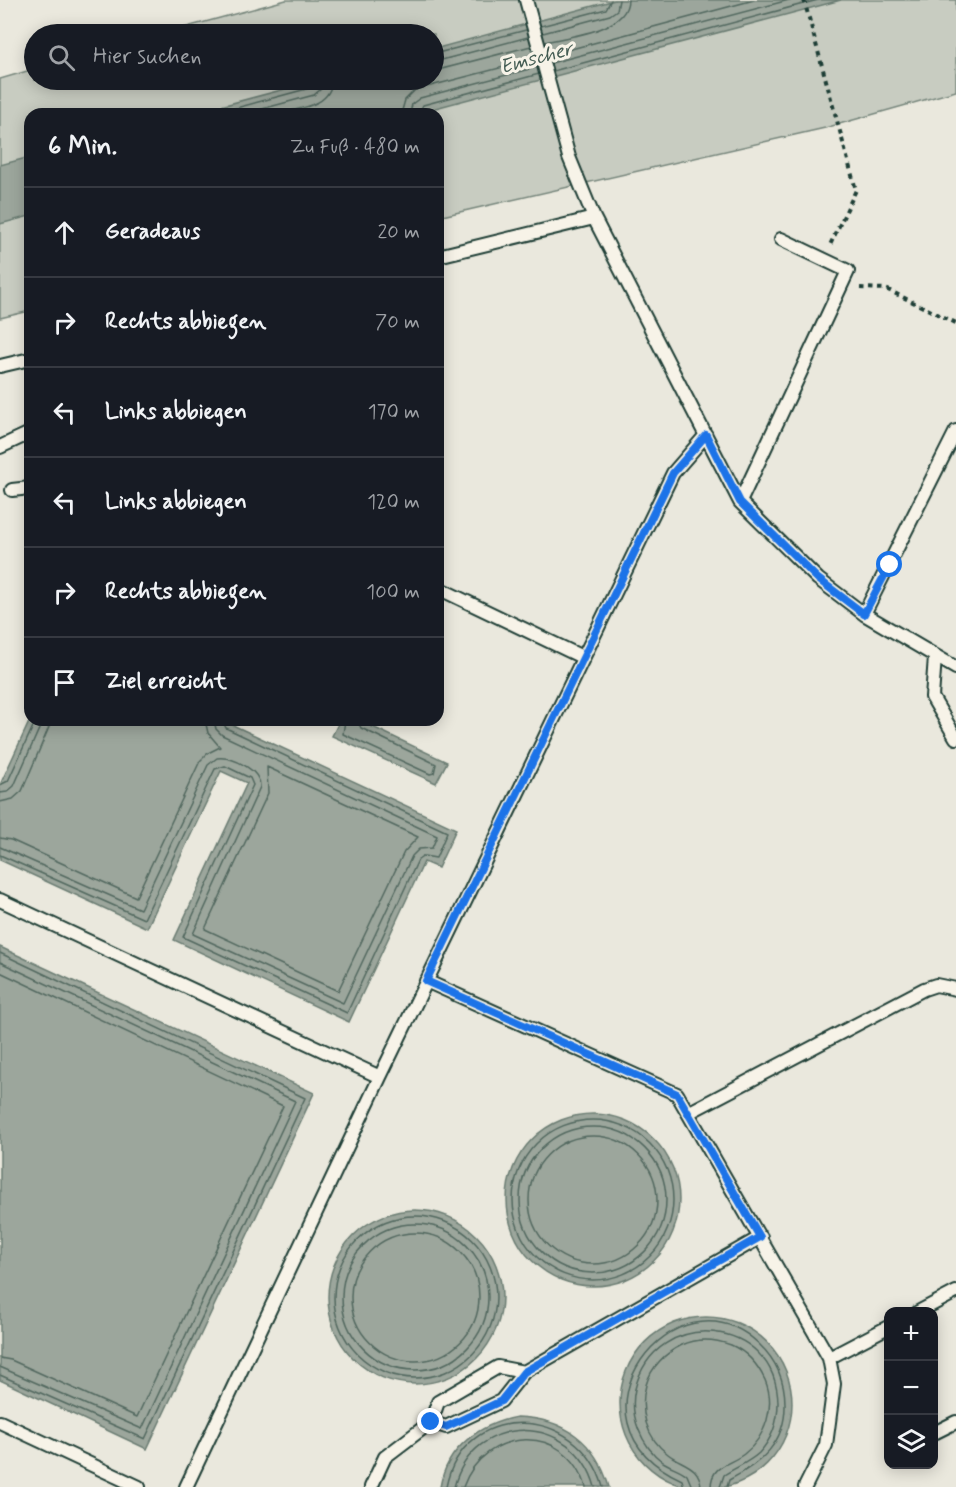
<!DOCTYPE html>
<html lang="de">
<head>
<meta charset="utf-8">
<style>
  :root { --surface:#171b24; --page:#20242c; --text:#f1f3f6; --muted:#9ea1a6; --line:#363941 }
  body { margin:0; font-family:Mynerve,sans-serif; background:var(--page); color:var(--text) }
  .controls { position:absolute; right:18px; bottom:18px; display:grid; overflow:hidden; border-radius:12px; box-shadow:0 3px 15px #0003 }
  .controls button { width:54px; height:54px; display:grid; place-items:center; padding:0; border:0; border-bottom:2px solid var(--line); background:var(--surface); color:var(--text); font:30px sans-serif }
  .stop { position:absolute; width:18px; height:18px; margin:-14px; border:4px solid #1a73e8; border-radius:50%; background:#fff }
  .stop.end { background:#1a73e8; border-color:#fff; box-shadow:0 2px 6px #0008 }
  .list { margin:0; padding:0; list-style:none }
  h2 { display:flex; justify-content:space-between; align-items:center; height:78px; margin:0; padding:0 24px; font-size:26px }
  h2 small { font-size:20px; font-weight:400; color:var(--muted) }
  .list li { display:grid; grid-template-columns:39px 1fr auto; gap:18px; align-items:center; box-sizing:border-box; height:90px; padding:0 24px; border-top:2px solid var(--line) }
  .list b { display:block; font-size:22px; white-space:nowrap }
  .list em { font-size:20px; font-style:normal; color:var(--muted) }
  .icon { flex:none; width:33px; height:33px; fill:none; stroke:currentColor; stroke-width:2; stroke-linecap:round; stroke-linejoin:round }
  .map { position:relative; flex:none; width:956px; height:1487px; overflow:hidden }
  .search { position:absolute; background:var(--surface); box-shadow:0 3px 15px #0003; left:24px; top:24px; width:420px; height:66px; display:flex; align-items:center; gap:15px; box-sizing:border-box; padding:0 21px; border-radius:33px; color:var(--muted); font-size:22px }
  .panel { position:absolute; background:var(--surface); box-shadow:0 3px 15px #0003; left:24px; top:108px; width:420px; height:618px; border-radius:18px }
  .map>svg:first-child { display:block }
</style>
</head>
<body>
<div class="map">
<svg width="956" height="1487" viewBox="0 0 956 1487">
  <rect width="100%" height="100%" fill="#eae8dd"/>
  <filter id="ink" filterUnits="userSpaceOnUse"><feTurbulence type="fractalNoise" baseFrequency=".0167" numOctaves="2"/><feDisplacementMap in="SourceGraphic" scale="12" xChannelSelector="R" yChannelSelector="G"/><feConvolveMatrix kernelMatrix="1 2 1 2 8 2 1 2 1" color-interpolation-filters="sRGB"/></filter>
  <g filter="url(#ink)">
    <!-- green -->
    <path fill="#c8ccc1" stroke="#74847a" stroke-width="1.5" d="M286,0h670v91l-131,37 -387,89v-103h-408v197l-30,7v-239l34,-10v11h400v-46h-273z"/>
    <!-- water -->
    <path fill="#9ca69c" stroke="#6a7c72" stroke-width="1.5" d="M615,0h226l-428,114h-222l128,-34h115v-31z
      M30,157v59l-30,8v-59z
      M30,720h192l234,109 -18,39 -14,-6 -75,160 -175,-82 73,-157 -26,-12 -74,157 -147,-68v-75z
      M340,720h18l89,42 -11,21 -104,-47z
      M0,947l314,146 -167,356 -147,-69z
      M507 1200a86 86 0 1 1 172 0a86 86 0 1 1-172 0Z
      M328 1297a87 87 0 1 1 174 0a87 87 0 1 1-174 0Z
      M620 1403a86 86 0 1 1 172 0a86 86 0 1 1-172 0Z
      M517,1417c47,1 79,25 92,70h-169c7,-40 40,-63 77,-70z"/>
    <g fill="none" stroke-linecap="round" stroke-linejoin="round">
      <!-- shore -->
      <path stroke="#51675e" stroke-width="1.5" d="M541,26l65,-17 5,-9
        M543,33l67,-18 7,-5 2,-10
        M545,42c25,-6 82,-11 83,-42
        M434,54l92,-24
        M549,55l205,-55
        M434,62l94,-25
        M551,63l238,-63
        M434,71l97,-25
        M553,71l265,-71
        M214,114l96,-26 5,-8
        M243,114l71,-19 7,-6 2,-9
        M278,114c21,-6 53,-7 54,-34
        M401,114l4,-14 10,-10 119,-31
        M410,114l2,-10 8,-6 117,-31
        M418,114l5,-9 116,-31
        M345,720l-2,14 87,40 4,-1 2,-9 -75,-36 -4,-8
        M267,767l151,70 -14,15 -66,139 -133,-62 63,-136z
        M0,785l8,-4 28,-61
        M0,793l7,-1 7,-6 29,-66
        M0,802l13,-3 9,-8 30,-71
        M0,838l11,2 125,57 64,-136 8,-8 12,-6 -12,-14 -3,-13
        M0,847l140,62 68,-144 9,-7c15,-2 44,12 43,29l-67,147 150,69 69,-147 7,-7 13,-1 5,-12 -215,-101 -6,-6 -2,-9
        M0,855l144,64 71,-150 10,-3 25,12 3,7 -70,152 164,76 71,-153 6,-4 12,2 11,-26 -221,-104 -4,-8
        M0,953l305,145 -160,341 -145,-64
        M0,962l295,139 -153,328 -142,-62
        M0,972l283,134 -146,311 -126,-57 -11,-2
        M513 1200a80 80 0 1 1 160 0a80 80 0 1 1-160 0Z
        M520 1200a73 73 0 1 1 146 0a73 73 0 1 1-146 0Z
        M529 1200a64 64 0 1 1 128 0a64 64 0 1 1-128 0Z
        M334 1297a81 81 0 1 1 162 0a81 81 0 1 1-162 0Z
        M342 1297a73 73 0 1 1 146 0a73 73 0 1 1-146 0Z
        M351 1297a64 64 0 1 1 128 0a64 64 0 1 1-128 0Z
        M446,1487c17,-86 133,-84 157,0
        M454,1487c20,-76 120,-75 141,0
        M463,1487c22,-61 104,-65 123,0
        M684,1487l-2,-7c-129,-58 -6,-216 77,-136 17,16 26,36 26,60 1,39 -25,60 -56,76l-2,7
        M692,1487l-5,-12c-7,-6 -16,-8 -24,-13 -22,-16 -34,-47 -28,-73 20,-84 142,-72 143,14 0,18 -6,36 -19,50 -11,10 -23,14 -35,22l-4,12
        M701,1487c-1,-22 -19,-22 -33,-33 -22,-16 -29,-44 -22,-69 5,-18 19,-32 36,-40 15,-7 33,-6 49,0 16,7 27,20 34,35 11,26 1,57 -21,74 -15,11 -33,11 -33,33"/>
      <defs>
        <path id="lane" d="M526,0l43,157 25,61 146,284 78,77 46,35 92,54
          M438,256l156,-38
          M0,366l30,-7
          M0,447l30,-14
          M12,490l18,-2
          M740,502l108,-231 -67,-32
          M438,588l144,69
          M864,614l92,-183
          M935,657l-3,40 24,41
          M0,900l380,177
          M426,981l251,113 152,264 5,26 -8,61 -21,42
          M688,1113l236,-124 12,-4 20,4
          M918,1312l38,-20
          M829,1358l59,-31
          M0,1422l139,65
          M431,1422l7,-20 60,-35 26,5 237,-135
          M934,1433l22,-11
          M186,1487l194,-410 293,-604 33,-38
          M371,1487l14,-30 46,-35 15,5 55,-26 23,-29"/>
      </defs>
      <!-- lane casing -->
      <use href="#lane" stroke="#1f3d34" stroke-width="16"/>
      <!-- path -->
      <path stroke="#1f3d34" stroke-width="4" stroke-dasharray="4.5 4.5" stroke-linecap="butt" d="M804,0l52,190 -26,55
        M860,288l26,1 70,34"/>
      <!-- lane -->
      <use href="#lane" stroke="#f7f3e8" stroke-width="12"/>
    </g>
  </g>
  <g fill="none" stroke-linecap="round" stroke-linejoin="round" filter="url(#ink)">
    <!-- route -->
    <path stroke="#1a73e8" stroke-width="8" d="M431,1422l15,5 55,-26 23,-29 236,-135 -83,-143 -251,-113 247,-508 33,-38 34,67 78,77 46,35 26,-49"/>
  </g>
  <g text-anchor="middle" stroke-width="6" stroke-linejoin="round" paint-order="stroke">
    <!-- water labels -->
    <g font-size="20" font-style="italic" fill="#445c53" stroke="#f7f3e8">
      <text transform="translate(536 57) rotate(-15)" y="7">Emscher</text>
    </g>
  </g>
</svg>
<div class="controls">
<button>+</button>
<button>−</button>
<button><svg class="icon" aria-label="layers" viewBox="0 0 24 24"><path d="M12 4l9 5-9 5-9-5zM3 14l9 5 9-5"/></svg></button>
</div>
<div class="stop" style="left:890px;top:565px"></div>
<div class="stop end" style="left:431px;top:1422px"></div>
<div class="search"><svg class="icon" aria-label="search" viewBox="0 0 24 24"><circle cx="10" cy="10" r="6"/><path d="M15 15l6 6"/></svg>Hier suchen</div>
<section class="panel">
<h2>6 Min.<small>Zu Fuß · 480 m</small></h2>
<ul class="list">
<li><svg class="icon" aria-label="ahead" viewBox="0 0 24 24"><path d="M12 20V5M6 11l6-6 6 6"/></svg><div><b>Geradeaus</b></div><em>20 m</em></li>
<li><svg class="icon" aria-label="right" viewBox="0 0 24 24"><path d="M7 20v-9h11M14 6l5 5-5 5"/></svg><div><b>Rechts abbiegen</b></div><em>70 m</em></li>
<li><svg class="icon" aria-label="left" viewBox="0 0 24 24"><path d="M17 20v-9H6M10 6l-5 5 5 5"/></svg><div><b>Links abbiegen</b></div><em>170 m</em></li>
<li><svg class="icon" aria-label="left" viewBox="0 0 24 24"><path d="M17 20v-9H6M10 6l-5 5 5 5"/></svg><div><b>Links abbiegen</b></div><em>120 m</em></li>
<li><svg class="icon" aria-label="right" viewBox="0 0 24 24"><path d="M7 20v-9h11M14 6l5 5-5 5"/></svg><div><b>Rechts abbiegen</b></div><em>100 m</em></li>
<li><svg class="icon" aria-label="arrive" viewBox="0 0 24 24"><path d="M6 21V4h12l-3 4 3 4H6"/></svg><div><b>Ziel erreicht</b></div></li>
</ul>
</section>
</div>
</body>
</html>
